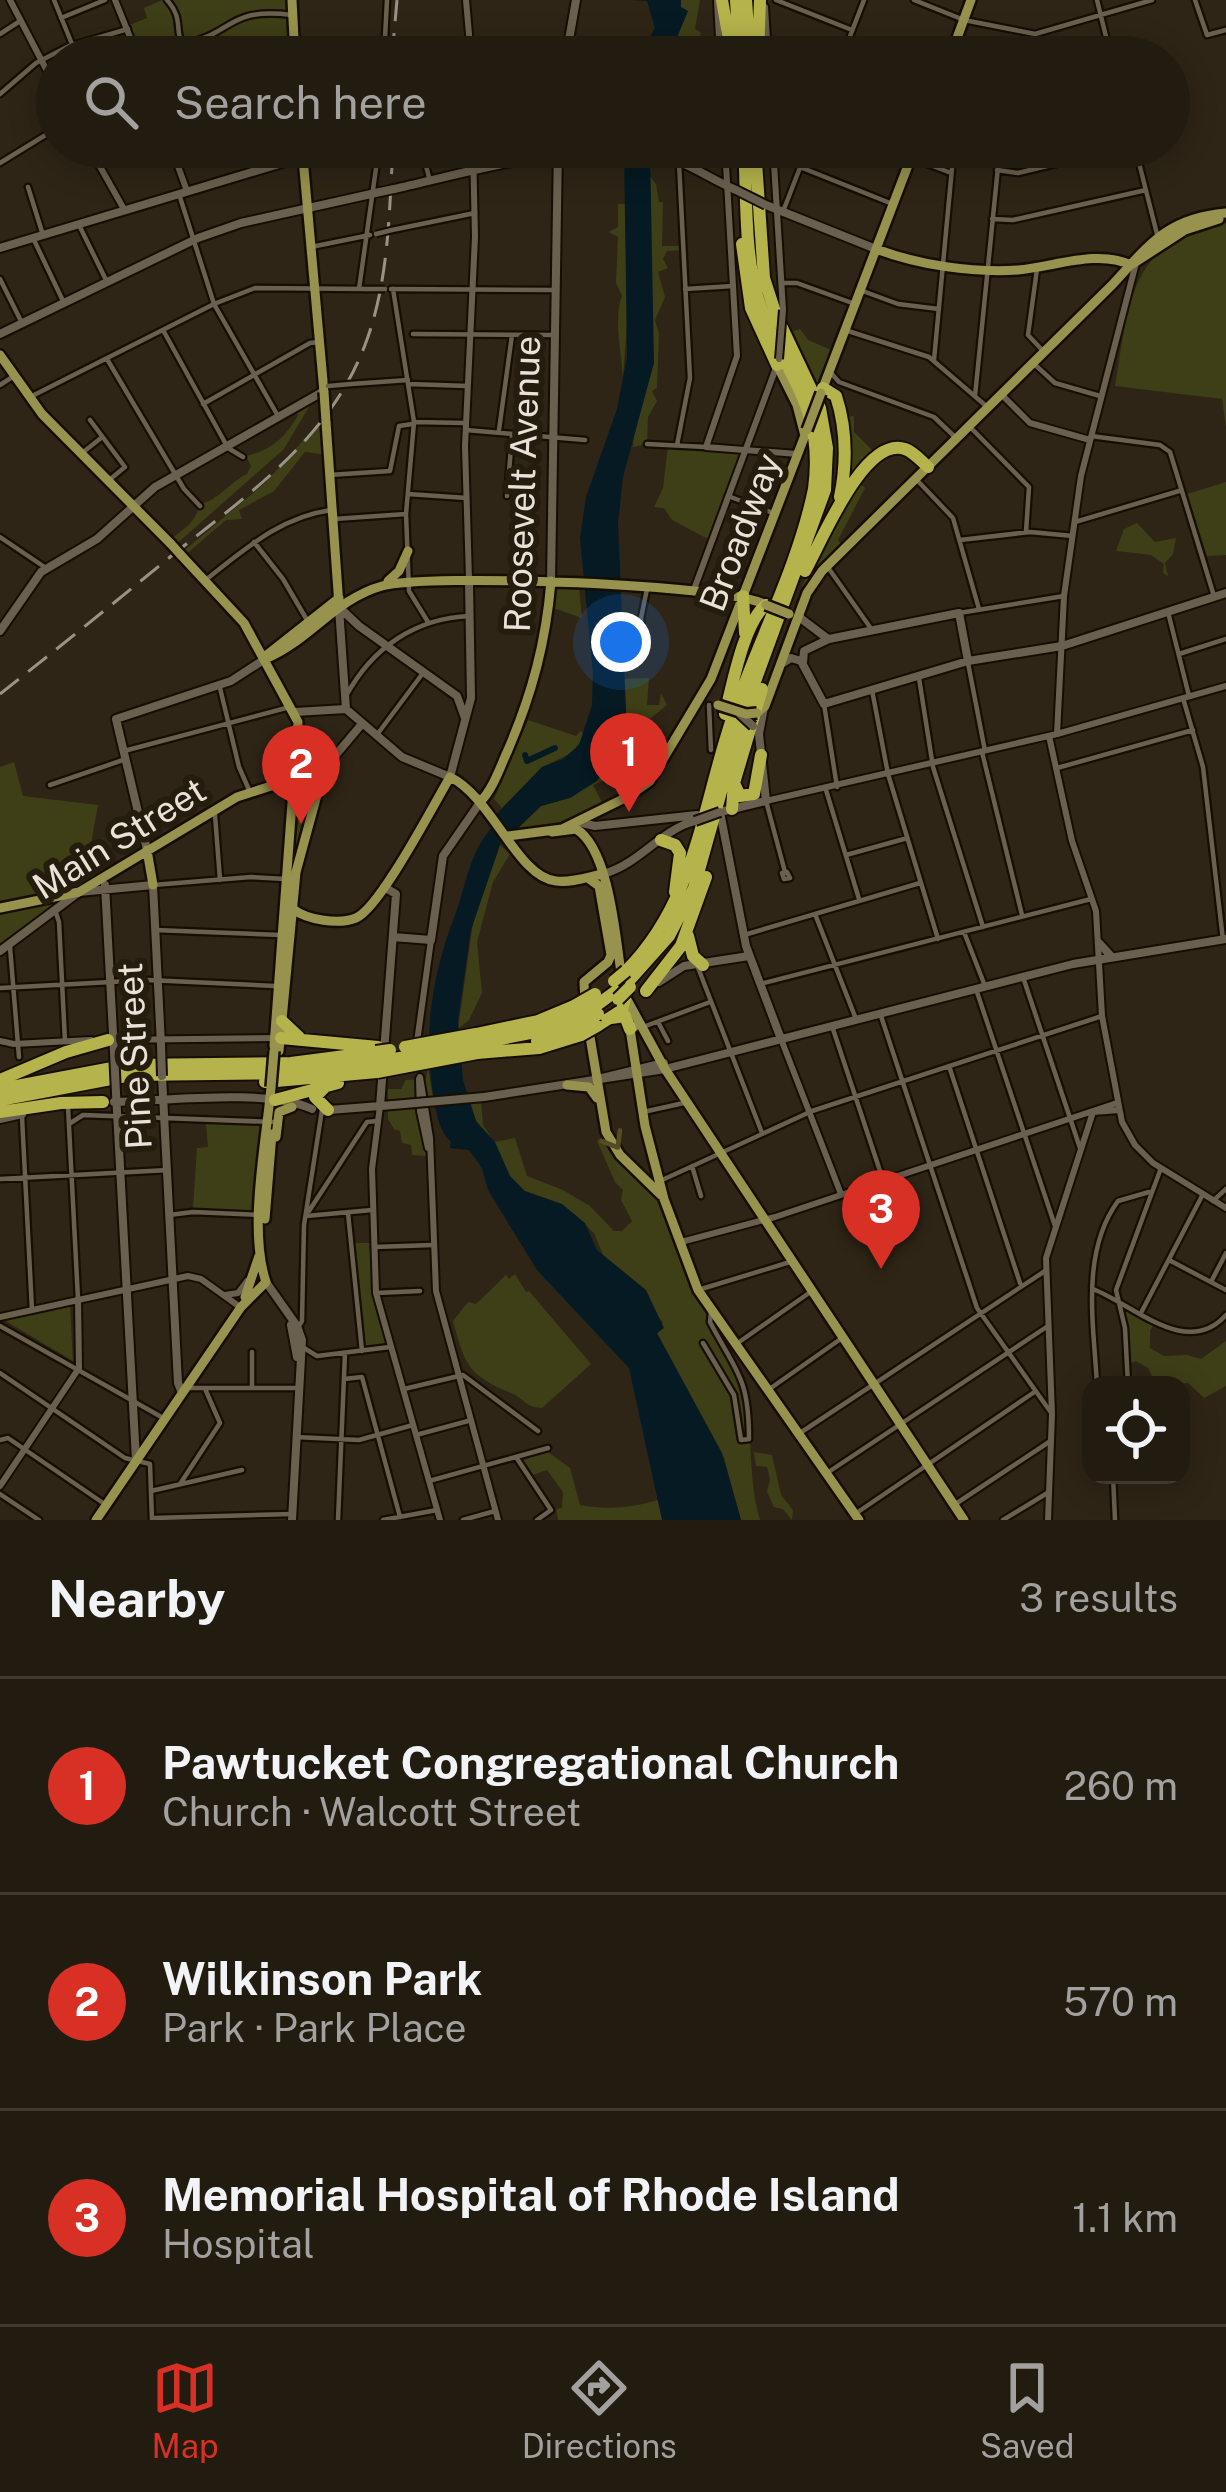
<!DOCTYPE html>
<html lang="en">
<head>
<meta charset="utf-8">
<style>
  :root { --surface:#221c10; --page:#2e291e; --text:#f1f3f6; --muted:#a2a19f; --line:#3f3a30; --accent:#d93025 }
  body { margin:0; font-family:"Public Sans",sans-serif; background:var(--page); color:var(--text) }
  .controls { position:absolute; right:36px; bottom:36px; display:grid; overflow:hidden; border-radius:24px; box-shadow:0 6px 30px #0003 }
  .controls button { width:108px; height:108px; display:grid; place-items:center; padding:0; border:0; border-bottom:3px solid var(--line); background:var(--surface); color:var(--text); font:60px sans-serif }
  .you { position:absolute; left:621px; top:642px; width:42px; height:42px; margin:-30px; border:9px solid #fff; border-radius:50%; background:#1a73e8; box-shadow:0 0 0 18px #1a73e833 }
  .badge { display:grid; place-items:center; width:78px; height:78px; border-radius:50%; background:var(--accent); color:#fff; font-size:39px; font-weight:700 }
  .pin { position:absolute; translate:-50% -99px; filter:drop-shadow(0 3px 6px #0008) }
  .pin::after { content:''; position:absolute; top:63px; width:42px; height:36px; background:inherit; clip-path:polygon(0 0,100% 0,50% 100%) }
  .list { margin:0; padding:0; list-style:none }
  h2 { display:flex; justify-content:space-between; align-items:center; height:156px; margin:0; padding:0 48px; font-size:51px }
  h2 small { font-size:39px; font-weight:400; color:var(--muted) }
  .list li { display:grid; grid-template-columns:78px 1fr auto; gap:36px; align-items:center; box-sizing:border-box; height:216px; padding:0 48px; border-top:3px solid var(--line) }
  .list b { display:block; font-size:45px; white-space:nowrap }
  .list p { margin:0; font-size:39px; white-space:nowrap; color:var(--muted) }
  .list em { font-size:39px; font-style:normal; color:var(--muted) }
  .icon { flex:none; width:66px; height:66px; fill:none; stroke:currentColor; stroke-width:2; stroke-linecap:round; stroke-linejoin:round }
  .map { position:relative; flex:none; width:1226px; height:1520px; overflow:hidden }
  .search { position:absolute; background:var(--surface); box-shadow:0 6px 30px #0003; left:36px; right:36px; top:36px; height:132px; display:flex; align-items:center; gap:30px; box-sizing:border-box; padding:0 42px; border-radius:66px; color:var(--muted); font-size:45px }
  .sheet { height:804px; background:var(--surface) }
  nav { display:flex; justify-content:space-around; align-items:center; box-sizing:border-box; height:168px; border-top:3px solid var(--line); background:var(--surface); font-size:33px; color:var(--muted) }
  nav a { display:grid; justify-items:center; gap:6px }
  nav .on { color:var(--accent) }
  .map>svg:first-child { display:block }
</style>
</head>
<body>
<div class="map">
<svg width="1226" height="1520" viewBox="0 0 1226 1520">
  <rect width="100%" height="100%" fill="#2e2516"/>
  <!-- green -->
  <path fill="#3e3f16" d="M162,0h124l2,37 -110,20h-9l-6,-12 -22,8 -11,-28 17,-7 -3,-10z
    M677,0h23l-5,29 5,3 4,25h-47c21,-20 27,-27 20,-57z
    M646,147h16l-1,8 -9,-1 -2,22 6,8 3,18h4l-1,44h20l1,4 -16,1 -4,8 5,9 -10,4 7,25 -10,23 4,14 -2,54 -5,3 5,10 -9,16 -1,27 -14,3z
    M618,204h7l3,106 -5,67c-1,-21 -10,-60 -1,-81l-6,-13 2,-46 -9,-5 9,-5z
    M1226,223v204l-4,-28 -107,-13c14,-82 13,-146 111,-163z
    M800,329l8,11 28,12 -15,38 -28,-59z
    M319,390l-35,59 -111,98 -10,-16 10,6c11,-7 26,-19 26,-33 18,-2 32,-23 48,-30l4,-8 -5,-10c24,-5 40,-19 52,-41l-5,-9z
    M854,416v16l23,23 -20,26 8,7 -27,52 8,10 -38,43 -6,-7 40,-76v-93z
    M317,425h9l2,30 -23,-3 -31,39 -35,19 3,9 -16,1 -43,37 -3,-3 85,-71z
    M668,446l75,5 -33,89 -38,-20 -8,-12 -10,-1 9,-19z
    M1226,482v73l-19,1 -20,-62z
    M1137,523l18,19 21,-4 -3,16 -8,9 3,13 -5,-3 1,-9 -13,-9 -35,-4 8,-22z
    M562,585l17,2 3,31 -29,-10 4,-21z
    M619,660l4,19 26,-1 -2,27h12l2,-12 6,12 -21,17 -12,25h-7l-19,32 -15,6 11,21 -51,21 -39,5 27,-26 18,-5z
    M528,720l48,16 5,-5 4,4 -13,18 -30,14 -40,41 -8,-9z
    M14,762l9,34 75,9 -14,77 -84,21v-136z
    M321,774l-28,94 6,-87z
    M500,845l10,9 -17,28 -16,60 5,51 -13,27 -11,9 15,-107z
    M78,892l-52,34 -22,21 -4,-5v-34z
    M428,1067l6,36 -7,2v51l-15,-1 -1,-10 -9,-2 -2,-12 -6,-2 -6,-10v-30h13l5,-9 20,-1z
    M481,1101l2,24 11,17 21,-4 12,38 36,14 27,16 24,25h8l10,-10 -11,-21 2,-10 -8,-8 -18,-41 8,-7 51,57 51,114c1,30 27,48 35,76 13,46 4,92 18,139h-19l-17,-62 -67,-123 6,-13 -58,-62 -11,-27 -11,-10 -67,-35 -40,-67 -6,-18z
    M206,1123l57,2 -7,86 -63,-3 4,-60 11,-1z
    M352,1243h23l2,50 14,55 -28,3z
    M515,1274l11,18 3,-1 62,73 -49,44c-17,-1 -16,-8 -31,-15 -43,-18 -46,-28 -58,-72l15,-19 8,2 30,-29 3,4z
    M70,1304l3,57 -69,-41v-2z
    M1127,1305l29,16 -6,10v17l14,8 23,-1 14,4 25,-18v45l-22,12 -16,-15 -32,2 -8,-17 -12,-7 -7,3 -8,-56z
    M548,1452l22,16 10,37c27,5 54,3 80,-6l4,21h-106l-2,-11 6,-1 1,-16 -16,-22 -14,5 -10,-15z
    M754,1452l18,3 9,40 12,15 -1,10 -9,-11 -9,-2 -7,-15 3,-13 -3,-12 -11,-1z"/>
  <!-- water -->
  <path fill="#051a23" d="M632,0h49v7l7,4 -14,34 -13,12h-22l16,-29 -8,-27z
    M624,147h26l4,216 -31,114 -5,46 9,210 -30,48 -27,17 -29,8 -27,26 -3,-3 -10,13 -30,88 -13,91 5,59 13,41 19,21 15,34 15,15 37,13 23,19 12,27 49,40 18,38 -7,5 65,120 19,67h-79l-33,-152 -92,-98 -49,-80 -6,-22 -13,-18 -19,-2 1,-6c-12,-11 -14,-27 -17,-42 -11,-63 -3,-122 20,-182 12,-31 15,-66 39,-92l-3,-5 52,-54 21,-8 16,-14 13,-40 1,-30 -13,-137 6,-41 31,-88 10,-52z"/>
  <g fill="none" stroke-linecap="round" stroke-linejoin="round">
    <!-- canal -->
    <path stroke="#051a23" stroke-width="6" d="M525,755l2,6 28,-13"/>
    <defs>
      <path id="minor" d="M54,0l18,44
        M167,0c18,20 6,32 17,44 51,-11 43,-37 108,-29
        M776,0l76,30
        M914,0l50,20 71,14 117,-34
        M1097,0l14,57
        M1195,0l12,35 19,-5
        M61,18l44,-18
        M0,34l20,-13
        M767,51l20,6
        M289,57l95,-17
        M384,57l3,-57
        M842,57l22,-57
        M905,57l2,-6 16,6
        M0,94l36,-31 33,-17 59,-17
        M421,147l9,34
        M884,147l67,26
        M1135,147l23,91
        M302,157l40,-10
        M0,163l57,-35
        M800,167l90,36
        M997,170l21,3 108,-26
        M28,187l15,48
        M179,194l35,110 64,112
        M784,209l24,-62
        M992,219l21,1 133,-30
        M79,225l28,57
        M392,230l83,-17
        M33,238l31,65
        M311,247l59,-12
        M1037,269l-9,66 16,17
        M0,279l22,44
        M782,283h15l58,21
        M359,289l20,-142
        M391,289l162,1
        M393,289l21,133 -8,92 3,77 19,31
        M685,289l48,-3
        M860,290l38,14 41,5
        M163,330l65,118 15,9
        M845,330l84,27 56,48
        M413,334l142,1
        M107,359l77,130 16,17
        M934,360l20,-213
        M1033,363l22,20 45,13
        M831,373l8,9 95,35 22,21
        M351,384l57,-4
        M408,384l60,2
        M0,385l14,-9
        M34,395l180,-91 41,-16 112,1
        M975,396l25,-249
        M203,404l107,-61 9,-1
        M90,420l35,47 -17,14
        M414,422l52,1
        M972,429l57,58 -3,45
        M466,430l119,10
        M499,430l13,-95
        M1091,436l69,9 10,7 44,144
        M647,444l59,3
        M677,445l13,-67 -11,-215
        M82,453l19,-15
        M329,475l61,-4 9,-45 13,-2
        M915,478l38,40 26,91
        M408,494l59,4
        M507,496l5,-60
        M728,496l45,17
        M334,519l72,-5
        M1075,522l104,-31
        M0,537l46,31
        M960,540l70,-8 43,4
        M254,542l29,37 24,41
        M827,566l45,64
        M208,578c37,-29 74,-62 124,-68
        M1168,612l21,84
        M959,613l105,-17
        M643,648l-2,-30 6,-29
        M1179,654l47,-15
        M968,663l17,88
        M919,678l14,89 50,160
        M220,688l19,79 11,25
        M872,690l16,84 50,165
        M346,696c26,-48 69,-78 124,-80
        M1183,698l20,69 20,173
        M824,704l13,83
        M709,705l2,45
        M376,736l47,-63
        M124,751l162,-43
        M982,752l40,163
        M1057,768l136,-38
        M50,785l76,-26
        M826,790l33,109
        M766,801l19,71
        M215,815l5,65
        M846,855l58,-16
        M787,872l3,6 -6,1 -2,-6z
        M153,885l98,-8 34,2
        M55,910l4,12 6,119
        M815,914l41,105
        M155,930l126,5
        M964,932l21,54
        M744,935l176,-52
        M10,947l9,110
        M697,965l65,168
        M1023,977l57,171
        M760,984l331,-85
        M0,988l148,-8 127,6
        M976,989l79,237
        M881,1016l96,292 75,106
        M658,1022l10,19
        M832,1026l51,154
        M643,1027l67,-25
        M949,1066l71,217
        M68,1107l10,192
        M643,1112l41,-9
        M22,1117l10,193
        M69,1124l14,-9 190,7
        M692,1166l9,30
        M0,1179l168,-9
        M660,1181l152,-70 290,-95
        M1213,1201l13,-12
        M309,1211l58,-89 10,-1
        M348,1213l14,138
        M169,1215l24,-3 66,3
        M306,1216l66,-6
        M374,1247l59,-2
        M1169,1260l57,30
        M1212,1280l14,-27
        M1093,1289c41,16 94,70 133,26
        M698,1290l92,-28
        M376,1293l44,-2
        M1142,1311l61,-117
        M711,1312l-1,10c26,50 39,55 39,117
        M0,1326l165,93
        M297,1329l5,-8 2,-96 18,-115
        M703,1343l31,52 7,45 8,-1
        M735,1345l74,-52
        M304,1348l13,8 73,-9
        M0,1373l125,85 25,6 2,56
        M344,1379l18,-2 38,140
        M1097,1385c-3,-59 -17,-132 21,-184l31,-9
        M1128,1385l-3,-57 -9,-38 45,-122
        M190,1388h108
        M252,1388v-36
        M404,1389l59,-14 75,56
        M768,1390l74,-52
        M800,1433l245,-162
        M416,1435l52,-14
        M295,1437l64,3 54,-15
        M0,1440l8,-2 98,67
        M516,1457l35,53 -14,10
        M827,1473l221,-147
        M1113,1475l2,45
        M429,1481l119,-33
        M180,1484l40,-61 -14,-32
        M151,1491l91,-21
        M0,1494l39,26
        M954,1505l95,-63
        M855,1514l178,-121
        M154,1518l138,-4
        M338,1520l7,-167
        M383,1520l54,-10
        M463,1520l32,-9
        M1003,1520l46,-28"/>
      <path id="tertiary" d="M10,0l47,90
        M115,0l23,57
        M466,0l5,57
        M717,0l3,57
        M765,7l3,50
        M89,147l36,64
        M171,147l16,44
        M725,147l12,209 -31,91 92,7
        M773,147l10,163
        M1001,394l29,29 60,17
        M469,579l-4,-133 10,-209 -2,-90
        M693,592l84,-227
        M1057,734l7,-138 17,-120 55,-213
        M1049,736l23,105 24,70 6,105 20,106 13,23 18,18 73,45
        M766,801l291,-67 169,-48
        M781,1039l60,155
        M110,1040l167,-2
        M0,1041l14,3 77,-4
        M417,1042l14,-102
        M420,1077l10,61 6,153 62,229
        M419,1079l1,32 8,37
        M380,1106l-8,63 4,124 64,227
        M1093,1112l26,-2
        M681,1242l94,-25 342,-114
        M225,1295l13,-2 9,-12
        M0,1317l188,-41 13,3 39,28
        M0,1486l79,-118 -1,-69
        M1048,1520l4,-106 -6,-156 47,-146"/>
      <path id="secondary" d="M566,57l10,-57
        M394,189c68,-15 201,-54 266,-35 26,8 51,25 76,36
        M766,205l110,44
        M0,248l302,-91
        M0,334l198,-96 43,-15 139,-31
        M551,581l7,-434
        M339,608l7,101
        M340,608l19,18 98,70 8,22
        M799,617l29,22
        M0,631l41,-59 56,-33 58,-52 169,-96
        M803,662l1,-11 25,-12 130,-26 9,48
        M781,664l10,-6 10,3 23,43 144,-43 94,-15 164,-53
        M764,707l-5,27 7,67 -46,11 26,134 35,93
        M346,709l56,48 48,20 21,-79 -2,-115
        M295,712l51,-3
        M324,769l37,-44
        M578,822l17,4 102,-11
        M147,850l-31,-131 115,-38 34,-22
        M603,874c37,-10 57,-44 92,-53
        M105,885l9,167
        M384,887l12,7 -12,158
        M393,937l38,3 12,-84 38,-55
        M1099,943l11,12
        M0,951l79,-59 74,-7 8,160
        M659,982l25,-16 65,-10
        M162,1076l16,307 4,10
        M598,1079l66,-16
        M116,1093l20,367
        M484,1097l181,-28 408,-105 153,-25
        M114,1102c51,-1 154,-14 198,7
        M380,1106l3,-39
        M329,1110l64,-5
        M0,1119l22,-5
        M266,1282l31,44 5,14 -10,180
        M291,1325l6,32"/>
      <path id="primary" d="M292,0l3,57
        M950,57l21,-57
        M302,147l22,245
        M876,249c42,16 97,24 142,21 36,-3 79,-21 113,-5l54,-35 34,-11
        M0,355l42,59 129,130
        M777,365l20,40 8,31
        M821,393l94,-246
        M326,422l13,184
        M180,554l64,69 54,99 -24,324
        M388,581l11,-10 9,-20
        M268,654l71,-56
        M265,659c43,-17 70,-60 117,-73 45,-13 348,-2 384,19
        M757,713l8,-7 42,-113 15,-22 290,-286c37,-40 55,-67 114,-72
        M481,801c13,-14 19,-34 27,-51 24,-56 38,-108 43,-169
        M552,832l24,-3c34,20 40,113 46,151
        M508,836l54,-7 67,-33 21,-15 61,-102 96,-249
        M147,850l6,35
        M0,908l79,-16 158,-95 87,-28 -28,103 -17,179
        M293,909c14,11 46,16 63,9 24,-10 78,-114 94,-141 42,20 68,101 106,104 16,2 32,-4 47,-7
        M625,996l40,73 299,451
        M585,1002l-1,-20 24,-20 3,-7 -12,-69 -11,-8
        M588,1025l18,107 14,23 41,40
        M634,1027l-4,2 15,97 19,73 34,91 161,230
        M567,1085l22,2 8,11
        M276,1137l3,-25 13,-5
        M265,1219l7,-85
        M245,1297l14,-41
        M96,1520l145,-213 25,-25c-18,-54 0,-138 5,-195"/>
      <path id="motorway" d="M722,0l10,57
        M736,0l3,53
        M746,0l4,57
        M758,57l2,-57
        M742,244l9,64 26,57
        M823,388l13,8c11,34 11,67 4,101
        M805,571c16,-28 59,-136 100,-122 9,3 16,12 23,18
        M743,596l2,37
        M725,714c7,-27 19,-93 41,-109
        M734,783l6,13 14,-2 7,-39
        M732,809l2,-26 28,-94
        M661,840l14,5 5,8 -5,39
        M688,936l5,20 10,9
        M626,971c73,-73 77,-174 111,-267 25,-70 62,-142 77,-215 12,-88 -35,-119 -57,-193 -13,-48 -10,-100 -13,-149
        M627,983l42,-47 25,-48 48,-171 83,-227 2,-42 -7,-40 -44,-93 -12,-37 -9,-131
        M646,991l35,-45 25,-69
        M597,1005l19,-14
        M611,1018l14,-2 5,13
        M282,1021l17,16
        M597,1026l25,-16 3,-12
        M476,1034l62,-13 36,-15
        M281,1038l97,9
        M537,1041l40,-15
        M476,1044l54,-11 45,-17
        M477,1053l62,-5 42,-13
        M0,1080l66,-28 42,-12
        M265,1082l112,-10
        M325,1087l-10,10 13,13
        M0,1089l128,-24 163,-2 85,-11
        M0,1100l132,-25 164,-2 82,-11
        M275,1100l63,-17
        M0,1112l61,-9 42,-1"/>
    </defs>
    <!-- minor casing -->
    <use href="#minor" stroke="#160e02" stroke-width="9"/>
    <!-- tertiary casing -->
    <use href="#tertiary" stroke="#160e02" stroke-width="10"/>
    <!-- secondary casing -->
    <use href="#secondary" stroke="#160e02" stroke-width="12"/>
    <!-- primary casing -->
    <use href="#primary" stroke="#160e02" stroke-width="14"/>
    <!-- motorway casing -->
    <use href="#motorway" stroke="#160e02" stroke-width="16"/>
    <!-- minor -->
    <use href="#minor" stroke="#6a604f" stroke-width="4.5"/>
    <!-- tertiary -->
    <use href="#tertiary" stroke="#6a604f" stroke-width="6"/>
    <!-- secondary -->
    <use href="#secondary" stroke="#6a604f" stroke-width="8"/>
    <!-- primary -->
    <use href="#primary" stroke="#97924d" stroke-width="9"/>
    <!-- motorway -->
    <use href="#motorway" stroke="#b5b34b" stroke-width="12"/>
    <!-- rail -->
    <path stroke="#9a9286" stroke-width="3" stroke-dasharray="24 12" stroke-linecap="butt" d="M392,57l5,-57
      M0,694c57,-45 114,-91 170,-137 76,-61 159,-117 195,-212 24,-63 24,-131 28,-198"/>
    <defs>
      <path id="minor-bridge" d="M376,234l16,-4
        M367,289h18
        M328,386l23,-2"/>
      <path id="tertiary-bridge" d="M779,359l4,-49"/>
      <path id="secondary-bridge" d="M736,190l30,15
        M380,192l14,-3
        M740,714l13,12
        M695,821l25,-9
        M161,1045l1,31
        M114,1052l2,41
        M393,1105l91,-8"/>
      <path id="primary-bridge" d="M324,392l2,30
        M807,430l14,-37
        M171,544l9,10
        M766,605l23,9
        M718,705l28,9 11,-1
        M271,1087l3,-36"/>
      <path id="motorway-bridge" d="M614,981l12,-10
        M618,999l12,-12
        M574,1006l21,-12
        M575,1016l22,-11
        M577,1026l21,-12
        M581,1035l16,-9
        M405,1047l71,-13
        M376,1052l14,-2
        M378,1062l98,-18
        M377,1072l100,-19"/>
    </defs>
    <!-- minor-bridge casing -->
    <use href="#minor-bridge" stroke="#160e02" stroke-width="9" stroke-linecap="butt"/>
    <!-- tertiary-bridge casing -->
    <use href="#tertiary-bridge" stroke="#160e02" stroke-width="10" stroke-linecap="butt"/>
    <!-- secondary-bridge casing -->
    <use href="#secondary-bridge" stroke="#160e02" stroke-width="12" stroke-linecap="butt"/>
    <!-- primary-bridge casing -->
    <use href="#primary-bridge" stroke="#160e02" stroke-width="14" stroke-linecap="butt"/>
    <!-- motorway-bridge casing -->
    <use href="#motorway-bridge" stroke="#160e02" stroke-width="16" stroke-linecap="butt"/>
    <!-- minor-bridge -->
    <use href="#minor-bridge" stroke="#6a604f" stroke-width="4.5"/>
    <!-- tertiary-bridge -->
    <use href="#tertiary-bridge" stroke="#6a604f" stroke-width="6"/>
    <!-- secondary-bridge -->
    <use href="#secondary-bridge" stroke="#6a604f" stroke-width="8"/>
    <!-- primary-bridge -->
    <use href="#primary-bridge" stroke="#97924d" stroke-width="9"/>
    <!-- motorway-bridge -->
    <use href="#motorway-bridge" stroke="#b5b34b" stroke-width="12"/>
  </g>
  <!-- one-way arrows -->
  <defs><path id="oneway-chevron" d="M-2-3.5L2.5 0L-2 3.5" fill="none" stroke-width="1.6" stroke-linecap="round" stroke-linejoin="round" transform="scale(3)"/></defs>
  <use stroke="#524b26" href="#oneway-chevron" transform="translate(614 1141) rotate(59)"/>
  <g text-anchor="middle" stroke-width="12" stroke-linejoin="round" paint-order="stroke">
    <!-- street labels -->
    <g font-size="36" fill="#e9e2d9" stroke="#241c0c">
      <text transform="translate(522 484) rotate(-88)" y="13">Roosevelt Avenue</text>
      <text transform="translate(740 532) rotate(-69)" y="13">Broadway</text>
      <text transform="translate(119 838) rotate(-32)" y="13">Main Street</text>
      <text transform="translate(134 1056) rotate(-93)" y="13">Pine Street</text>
    </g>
  </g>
</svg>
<div class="controls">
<button><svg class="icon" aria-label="locate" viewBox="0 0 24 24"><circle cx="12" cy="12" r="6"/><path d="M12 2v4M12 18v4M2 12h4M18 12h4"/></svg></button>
</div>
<div class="you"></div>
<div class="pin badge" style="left:629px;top:812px">1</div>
<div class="pin badge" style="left:301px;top:824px">2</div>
<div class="pin badge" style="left:881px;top:1269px">3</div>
<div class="search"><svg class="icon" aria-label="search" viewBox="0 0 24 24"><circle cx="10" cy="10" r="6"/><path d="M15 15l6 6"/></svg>Search here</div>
</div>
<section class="sheet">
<h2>Nearby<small>3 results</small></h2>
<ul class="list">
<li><span class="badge">1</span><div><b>Pawtucket Congregational Church</b><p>Church · Walcott Street</p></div><em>260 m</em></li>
<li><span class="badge">2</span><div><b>Wilkinson Park</b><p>Park · Park Place</p></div><em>570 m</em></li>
<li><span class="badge">3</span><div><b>Memorial Hospital of Rhode Island</b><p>Hospital</p></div><em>1.1 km</em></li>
</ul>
</section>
<nav>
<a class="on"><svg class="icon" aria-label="map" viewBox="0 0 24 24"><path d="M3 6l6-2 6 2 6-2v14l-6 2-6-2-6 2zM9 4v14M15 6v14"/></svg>Map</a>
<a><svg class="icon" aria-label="directions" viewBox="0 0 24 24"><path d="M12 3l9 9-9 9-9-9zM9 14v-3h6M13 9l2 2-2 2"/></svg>Directions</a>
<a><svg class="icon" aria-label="saved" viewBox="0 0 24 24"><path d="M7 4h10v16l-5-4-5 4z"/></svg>Saved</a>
</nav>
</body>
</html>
